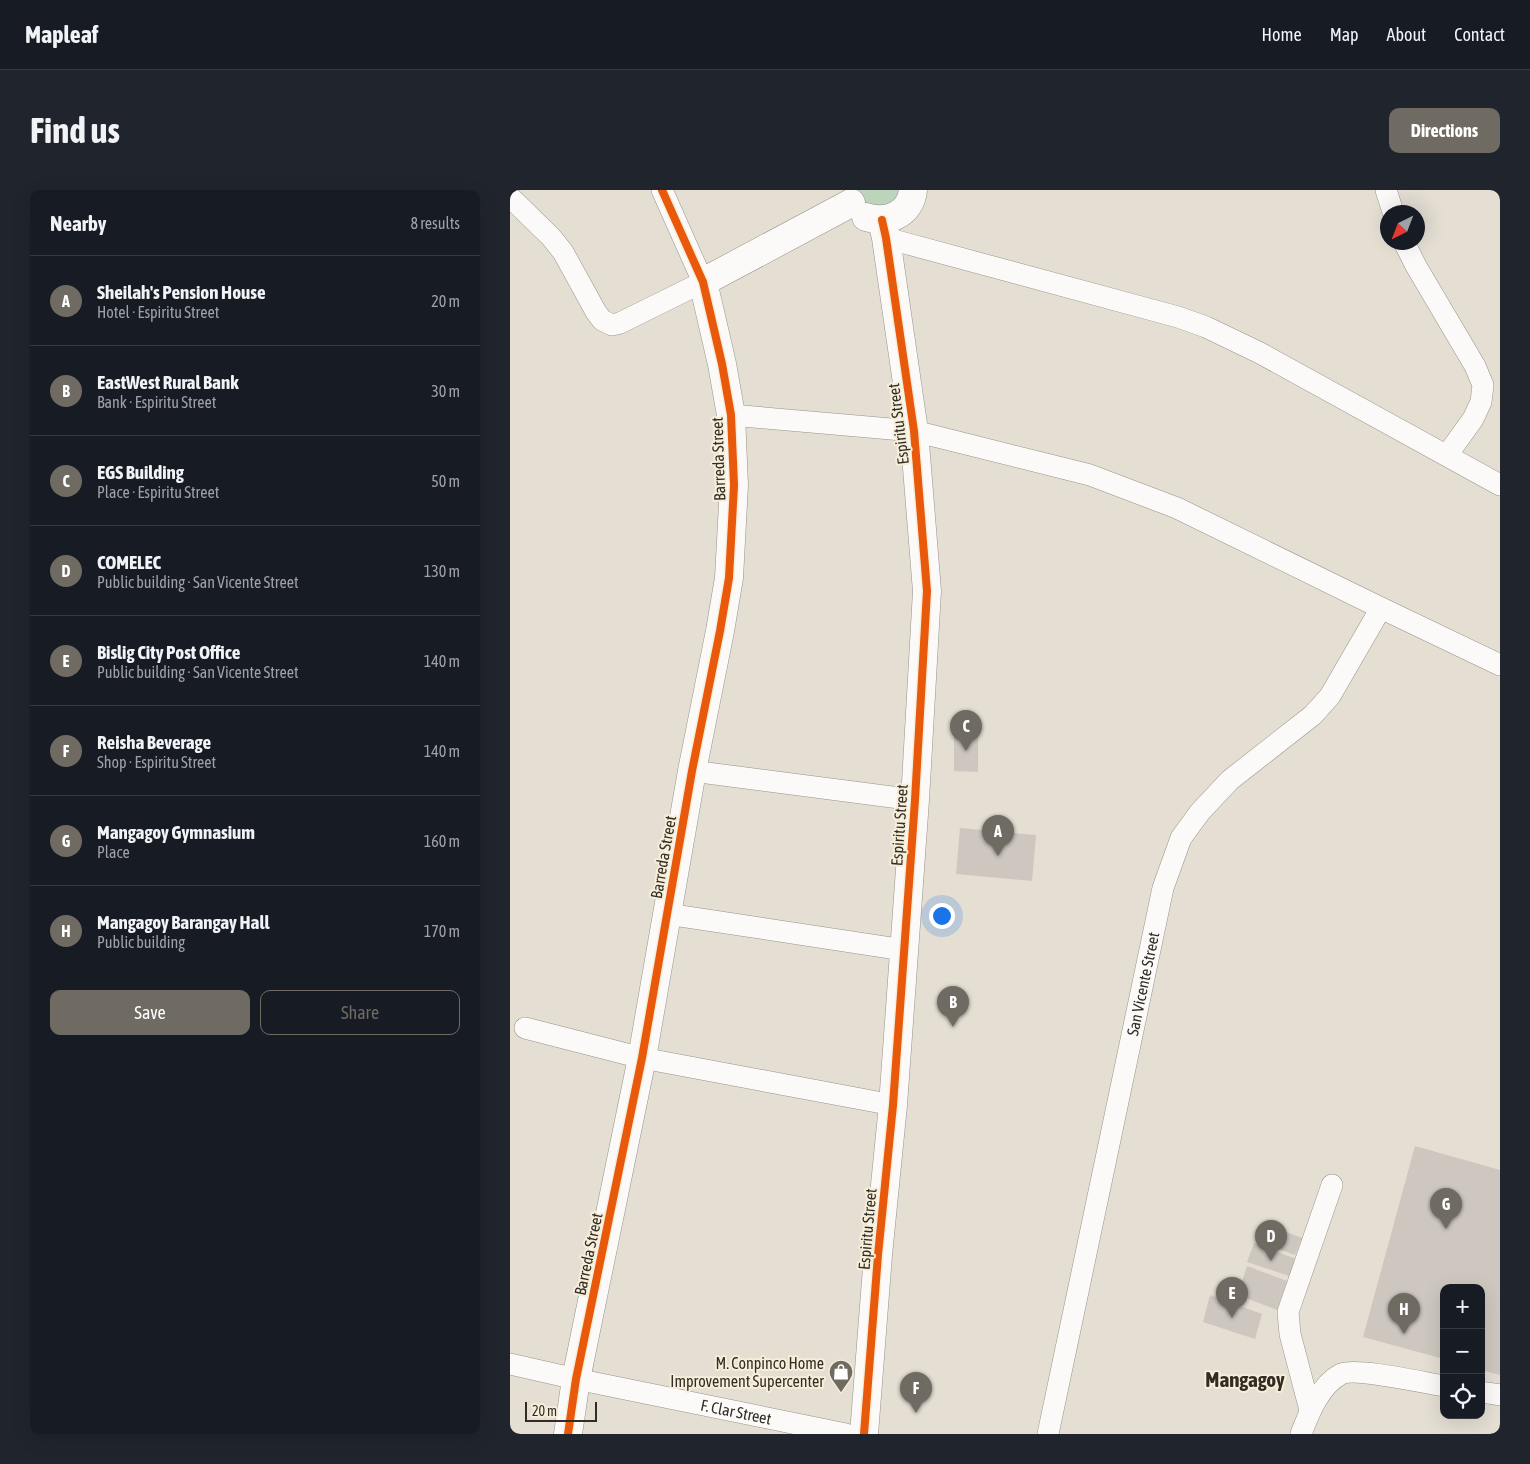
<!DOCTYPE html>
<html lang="en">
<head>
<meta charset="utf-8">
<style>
  :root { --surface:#171b24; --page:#20242c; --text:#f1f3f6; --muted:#9ea1a6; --line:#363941; --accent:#706b62 }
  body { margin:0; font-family:"Asap Condensed",sans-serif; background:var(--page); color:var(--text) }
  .controls { position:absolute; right:15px; bottom:15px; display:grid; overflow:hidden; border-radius:10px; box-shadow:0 5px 20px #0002 }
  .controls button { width:45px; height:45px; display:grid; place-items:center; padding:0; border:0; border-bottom:1px solid var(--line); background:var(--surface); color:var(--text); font:25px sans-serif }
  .compass { position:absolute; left:870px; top:15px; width:45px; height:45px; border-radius:50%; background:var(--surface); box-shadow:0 5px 20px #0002; rotate:222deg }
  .scale { position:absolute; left:15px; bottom:12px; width:72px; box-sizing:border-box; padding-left:5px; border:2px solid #312d25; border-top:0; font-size:14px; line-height:18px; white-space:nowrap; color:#312d25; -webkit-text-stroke:4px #f7eeda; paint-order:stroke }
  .you { position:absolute; left:431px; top:725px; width:18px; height:18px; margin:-12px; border:4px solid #fff; border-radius:50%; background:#1a73e8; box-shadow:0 0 0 8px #1a73e833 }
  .badge { display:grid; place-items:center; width:32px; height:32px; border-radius:50%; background:var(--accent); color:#fff; font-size:16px; font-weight:700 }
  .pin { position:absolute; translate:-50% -41px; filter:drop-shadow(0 1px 2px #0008) }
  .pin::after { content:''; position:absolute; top:26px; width:18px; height:15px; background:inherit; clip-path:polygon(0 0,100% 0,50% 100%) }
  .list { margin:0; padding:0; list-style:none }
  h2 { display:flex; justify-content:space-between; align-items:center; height:65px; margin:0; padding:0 20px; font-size:21px }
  h2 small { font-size:16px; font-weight:400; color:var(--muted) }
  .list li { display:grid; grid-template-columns:32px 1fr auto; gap:15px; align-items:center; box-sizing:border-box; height:90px; padding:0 20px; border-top:1px solid var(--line) }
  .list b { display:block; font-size:19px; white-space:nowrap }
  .list p { margin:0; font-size:16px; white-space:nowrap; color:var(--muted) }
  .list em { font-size:16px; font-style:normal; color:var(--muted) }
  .actions { display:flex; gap:10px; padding:15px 20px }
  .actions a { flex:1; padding:11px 0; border:1px solid var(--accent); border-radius:10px; text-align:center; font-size:18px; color:var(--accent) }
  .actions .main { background:var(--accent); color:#fff }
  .icon { flex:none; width:28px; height:28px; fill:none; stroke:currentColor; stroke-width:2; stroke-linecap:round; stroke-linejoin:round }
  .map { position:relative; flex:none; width:990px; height:1244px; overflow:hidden; border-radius:10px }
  header { display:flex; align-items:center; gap:30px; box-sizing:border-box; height:70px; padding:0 25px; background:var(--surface); border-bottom:1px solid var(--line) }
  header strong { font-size:24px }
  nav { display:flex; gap:28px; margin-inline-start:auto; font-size:18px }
  .intro { display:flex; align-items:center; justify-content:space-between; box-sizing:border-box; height:120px; padding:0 30px }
  h1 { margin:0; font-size:35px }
  .button { padding:12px 22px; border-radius:10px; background:var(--accent); color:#fff; font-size:18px; font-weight:700 }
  main { display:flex; gap:30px; padding:0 30px }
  aside { flex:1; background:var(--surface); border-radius:10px; box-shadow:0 5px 20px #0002 }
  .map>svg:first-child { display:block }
</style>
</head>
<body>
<header>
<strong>Mapleaf</strong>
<nav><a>Home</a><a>Map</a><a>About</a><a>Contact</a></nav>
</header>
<div class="intro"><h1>Find us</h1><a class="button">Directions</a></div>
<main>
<aside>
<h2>Nearby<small>8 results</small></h2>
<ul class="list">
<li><span class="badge">A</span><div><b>Sheilah's Pension House</b><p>Hotel · Espiritu Street</p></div><em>20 m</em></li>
<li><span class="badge">B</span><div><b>EastWest Rural Bank</b><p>Bank · Espiritu Street</p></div><em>30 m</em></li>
<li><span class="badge">C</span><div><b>EGS Building</b><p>Place · Espiritu Street</p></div><em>50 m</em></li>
<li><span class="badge">D</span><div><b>COMELEC</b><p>Public building · San Vicente Street</p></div><em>130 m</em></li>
<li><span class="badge">E</span><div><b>Bislig City Post Office</b><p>Public building · San Vicente Street</p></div><em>140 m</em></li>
<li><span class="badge">F</span><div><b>Reisha Beverage</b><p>Shop · Espiritu Street</p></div><em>140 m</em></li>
<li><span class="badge">G</span><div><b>Mangagoy Gymnasium</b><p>Place</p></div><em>160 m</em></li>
<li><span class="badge">H</span><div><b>Mangagoy Barangay Hall</b><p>Public building</p></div><em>170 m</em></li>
</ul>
<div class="actions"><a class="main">Save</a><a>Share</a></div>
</aside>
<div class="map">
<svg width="990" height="1244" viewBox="0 0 990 1244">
  <rect width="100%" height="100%" fill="#e4ded3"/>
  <!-- green -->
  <path fill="#bcd4bb" d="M346,0h46l-1,4 -13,13 -23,-2 -7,-10z"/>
  <!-- building -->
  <path fill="#cdc7bf" d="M444,540h24v42l-24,-1z
    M450,638l76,7 -4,46 -76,-7z
    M905,956l85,24v205l-19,-5v-82h-37v71l-81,-22z
    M753,1033l39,15 -7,17 -40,-15z
    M744,1053l42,16 -7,17 -42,-14z
    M737,1076l40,15 -10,29 -39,-15z
    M700,1105l52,19 -7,25 -52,-17z"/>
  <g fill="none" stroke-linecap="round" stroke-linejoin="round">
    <defs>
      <g id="street">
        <path d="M876,0l7,22"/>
        <path d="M0,7l41,40 12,15 33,60 6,8 10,5 8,-2 83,-41 -41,-92"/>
        <path d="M376,48l292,79 28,10 54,26 240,132"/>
        <path d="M894,52l12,24 59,100 8,19 -2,17 -8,17 -26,36"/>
        <path d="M221,225l183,16 176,44 87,33 204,100 119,57"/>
        <path d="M182,581l223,29"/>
        <path d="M157,724l237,36"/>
        <path d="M15,838l117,30 251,47"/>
        <path id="s1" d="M0,1174l66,15 270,55"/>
        <path d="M971,1202l19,3"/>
        <path d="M800,1220l-20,-76 -2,-22 44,-127"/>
        <path id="s2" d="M538,1244l115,-546 18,-50 19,-26 30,-32 83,-65 17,-19 51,-88"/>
        <path d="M791,1244c8,-21 19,-49 40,-60 14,-7 84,9 103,12"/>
      </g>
      <path id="secondary" d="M356,27c21,7 45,-3 47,-27
        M58,1244l8,-55 66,-321 50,-287 28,-140 9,-53 5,-93 -3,-70 -9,-51 -19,-82 148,-79
        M354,1244l14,-179 15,-150 22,-305 12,-209 -13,-160 -28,-193 -4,-18"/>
    </defs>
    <!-- street casing -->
    <use href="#street" stroke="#97938a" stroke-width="22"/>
    <!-- secondary casing -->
    <use href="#secondary" stroke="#97938a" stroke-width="29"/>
    <!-- street -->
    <use href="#street" stroke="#fbfaf8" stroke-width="21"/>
    <!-- secondary -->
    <use href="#secondary" stroke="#fbfaf8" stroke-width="28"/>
    <defs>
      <path id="cycleway" d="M58,1244l8,-55 66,-321 50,-287 28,-140 9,-53 5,-93 -3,-70 -9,-51 -19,-82 -41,-92
        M354,1244l14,-179 15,-150 22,-305 12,-209 -13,-160 -28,-193 -4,-18"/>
    </defs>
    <!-- cycleway casing -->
    <use href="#cycleway" stroke="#f7eeda" stroke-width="11"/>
    <!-- cycleway -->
    <use href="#cycleway" stroke="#e8590c" stroke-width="8"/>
  </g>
  <!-- icons -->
  <defs>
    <symbol id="shop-pin" viewBox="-11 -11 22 30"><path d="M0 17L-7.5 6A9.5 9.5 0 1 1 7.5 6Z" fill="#706b62" stroke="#f7eeda"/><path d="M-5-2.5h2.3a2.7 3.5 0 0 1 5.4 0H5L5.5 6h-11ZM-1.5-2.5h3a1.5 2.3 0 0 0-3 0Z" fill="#fff"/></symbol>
  </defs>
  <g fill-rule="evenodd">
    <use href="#shop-pin" x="317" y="1168" width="28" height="38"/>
  </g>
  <g text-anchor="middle" stroke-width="4" stroke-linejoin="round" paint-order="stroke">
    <!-- street labels -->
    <g font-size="16" fill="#312d25" stroke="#f7eeda">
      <text transform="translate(388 234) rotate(-97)" y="6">Espiritu Street</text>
      <text transform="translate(208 269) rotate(-92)" y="6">Barreda Street</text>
      <text transform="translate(389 635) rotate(-86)" y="6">Espiritu Street</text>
      <text transform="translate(153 667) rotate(-80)" y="6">Barreda Street</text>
      <text dy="6" stroke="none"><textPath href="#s2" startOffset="460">San Vicente Street</textPath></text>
      <text transform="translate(357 1039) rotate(-85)" y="6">Espiritu Street</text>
      <text transform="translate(78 1064) rotate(-78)" y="6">Barreda Street</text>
      <text dy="6" stroke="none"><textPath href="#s1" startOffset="231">F. Clar Street</textPath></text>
    </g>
    <!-- poi labels -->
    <g font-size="16" fill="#312d25" stroke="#f7eeda" text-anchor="end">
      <text x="314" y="1179">M. Conpinco Home<tspan x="314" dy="18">Improvement Supercenter</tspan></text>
    </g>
    <!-- district labels -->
    <g font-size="21" font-weight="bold" fill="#312d25" stroke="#f7eeda">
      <text x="735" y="1197">Mangagoy</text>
    </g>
  </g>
</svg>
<div class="controls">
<button>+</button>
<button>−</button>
<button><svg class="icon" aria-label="locate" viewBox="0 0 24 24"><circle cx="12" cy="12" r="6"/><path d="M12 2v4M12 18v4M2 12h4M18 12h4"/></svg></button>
</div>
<svg class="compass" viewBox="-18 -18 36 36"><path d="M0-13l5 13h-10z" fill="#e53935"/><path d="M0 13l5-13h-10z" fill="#9ea1a6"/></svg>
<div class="scale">20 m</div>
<div class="you"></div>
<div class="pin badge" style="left:488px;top:666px">A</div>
<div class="pin badge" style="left:443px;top:837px">B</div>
<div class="pin badge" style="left:456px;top:561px">C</div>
<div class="pin badge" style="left:761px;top:1071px">D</div>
<div class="pin badge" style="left:722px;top:1128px">E</div>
<div class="pin badge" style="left:406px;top:1223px">F</div>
<div class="pin badge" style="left:936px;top:1039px">G</div>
<div class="pin badge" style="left:894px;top:1144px">H</div>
</div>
</main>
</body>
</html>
